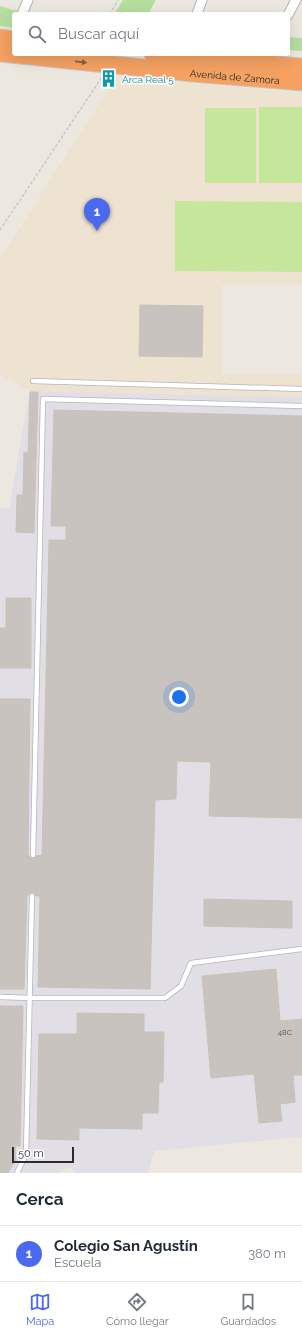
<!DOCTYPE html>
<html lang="es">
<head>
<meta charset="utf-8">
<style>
  :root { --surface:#fff; --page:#f2f2f3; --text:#1f2937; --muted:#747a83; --line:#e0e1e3; --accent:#4a69ee }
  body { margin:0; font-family:Raleway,sans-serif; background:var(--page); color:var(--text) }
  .scale { position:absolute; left:12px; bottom:10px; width:62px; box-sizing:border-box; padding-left:4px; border:2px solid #2c2c2c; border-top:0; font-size:11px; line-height:14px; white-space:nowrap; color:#2c2c2c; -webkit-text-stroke:3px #fff; paint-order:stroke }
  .you { position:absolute; left:179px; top:697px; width:14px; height:14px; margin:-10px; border:3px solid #fff; border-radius:50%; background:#1a73e8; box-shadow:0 0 0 6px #1a73e833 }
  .badge { display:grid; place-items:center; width:26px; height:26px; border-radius:50%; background:var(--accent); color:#fff; font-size:13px; font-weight:700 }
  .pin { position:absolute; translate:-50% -33px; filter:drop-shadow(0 1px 2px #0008) }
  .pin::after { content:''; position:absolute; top:21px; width:14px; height:12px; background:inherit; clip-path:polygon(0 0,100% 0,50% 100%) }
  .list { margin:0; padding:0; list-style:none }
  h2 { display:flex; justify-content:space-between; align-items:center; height:52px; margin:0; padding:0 16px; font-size:17px }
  h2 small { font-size:13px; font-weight:400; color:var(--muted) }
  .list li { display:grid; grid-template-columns:26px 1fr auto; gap:12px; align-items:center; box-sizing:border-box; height:56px; padding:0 16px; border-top:1px solid var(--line) }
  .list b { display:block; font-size:15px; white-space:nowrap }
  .list p { margin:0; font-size:13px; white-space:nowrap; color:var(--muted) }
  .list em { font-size:13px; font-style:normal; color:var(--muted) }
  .icon { flex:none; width:22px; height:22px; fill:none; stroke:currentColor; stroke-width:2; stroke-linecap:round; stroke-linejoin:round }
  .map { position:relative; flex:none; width:302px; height:1173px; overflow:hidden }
  .search { position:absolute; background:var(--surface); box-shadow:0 4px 16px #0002; left:12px; right:12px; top:12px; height:44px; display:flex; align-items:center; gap:10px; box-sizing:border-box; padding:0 14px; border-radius:4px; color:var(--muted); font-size:15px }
  .sheet { height:108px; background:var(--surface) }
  nav { display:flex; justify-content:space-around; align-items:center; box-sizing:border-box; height:56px; border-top:1px solid var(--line); background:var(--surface); font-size:11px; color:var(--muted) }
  nav a { display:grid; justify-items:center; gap:2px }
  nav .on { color:var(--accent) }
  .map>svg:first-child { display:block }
</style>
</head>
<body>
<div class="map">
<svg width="302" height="1173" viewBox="0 0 302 1173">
  <rect width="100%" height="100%" fill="#ece7df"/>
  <!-- industrial -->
  <path fill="#e1dfe5" d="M30,391l272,6v740l-148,14 -6,22h-72l-6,-6 -13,6h-57v-665h9z"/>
  <!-- education -->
  <path fill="#ede3d0" d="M116,77l186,16v14h-43v76h43v19l-127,-1v70l127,1v12l-80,1v90h80v22l-272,-6 -30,-16v-116z"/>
  <!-- green -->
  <path fill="#b5df9f" d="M123,0h33l-8,14h-34z
    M0,6l13,4 38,4h-37v14l-14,-2z
    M288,37l14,1v13l-14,-1z"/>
  <!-- pitch -->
  <path fill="#c6e69c" d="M259,107h43v76h-43z
    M205,108h51v75h-51z
    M175,201l127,1v70l-127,-1z"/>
  <!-- building -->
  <path fill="#c8c3be" stroke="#c8c2b8" d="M140,305l63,1 -1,51 -63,-1z
    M30,392h8l-4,141 -18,-1 1,-37h6l1,-43 4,1z
    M54,410l248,6v402l-93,-2 2,-54 -34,-1 -1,38 -21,1 -5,189 -112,-2 2,-91h-4l-2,-3 -2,-1 -4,3h-1l-3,94h-24v-290h30l-2,156 5,4 2,-1 2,-3 5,1 7,-316h17v-14h-15z
    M6,598h25v70h-31v-40h6z
    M204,899l88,2v27l-88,-2z
    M276,969l4,52 22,-2v56h-9l2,27 -15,2 2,17 -23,2 -5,-49 -43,4 -9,-102z
    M0,1006h23l-3,140h-5l1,13 -8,14h-8z
    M77,1013l67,1v18h20l-1,50h-4l-1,31h-16v16l-63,-1v12l-42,-1 2,-105h38z"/>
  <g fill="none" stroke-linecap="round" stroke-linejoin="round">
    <defs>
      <path id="lane" d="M33,381l269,8
        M33,855l10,-456 259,7
        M0,997l30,1h135l16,-12 10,-23 111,-14
        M17,1173l9,-19 6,-258"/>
      <path id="street" d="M22,14l6,-14
        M197,14l5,-14
        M288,15l8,-15"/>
      <g id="highway">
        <path d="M0,38l14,2"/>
        <path id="s1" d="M0,53l192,20 110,9"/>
        <path d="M153,54l149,13"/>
      </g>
    </defs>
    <!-- lane casing -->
    <use href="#lane" stroke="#b2b5be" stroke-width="6"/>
    <!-- street casing -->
    <use href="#street" stroke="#b2b5be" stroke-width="11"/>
    <!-- highway casing -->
    <use href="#highway" stroke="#c8c8c8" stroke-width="19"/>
    <!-- path -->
    <path stroke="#c8c8c8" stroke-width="1.5" stroke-dasharray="3 2" stroke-linecap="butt" d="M110,14l8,-14
      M135,14l1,-5 5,-9
      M0,15l14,4
      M0,230l102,-153"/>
    <!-- lane -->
    <use href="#lane" stroke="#fff" stroke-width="4.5"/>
    <!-- street -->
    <use href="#street" stroke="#fff" stroke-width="9"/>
    <!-- highway -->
    <use href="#highway" stroke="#f4a162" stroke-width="17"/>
  </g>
  <!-- one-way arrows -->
  <defs><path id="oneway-solid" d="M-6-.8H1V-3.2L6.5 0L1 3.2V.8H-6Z"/></defs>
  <use fill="#866144" href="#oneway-solid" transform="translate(81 62) rotate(6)"/>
  <!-- icons -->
  <defs>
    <symbol id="building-bare" viewBox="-9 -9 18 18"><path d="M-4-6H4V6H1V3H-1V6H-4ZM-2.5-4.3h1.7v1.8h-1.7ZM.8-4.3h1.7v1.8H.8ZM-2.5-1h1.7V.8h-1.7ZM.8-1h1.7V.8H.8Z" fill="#0f9aa8" stroke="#fff" stroke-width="2.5" paint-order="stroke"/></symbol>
  </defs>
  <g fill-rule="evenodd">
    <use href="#building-bare" x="96" y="66" width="25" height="25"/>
  </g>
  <g text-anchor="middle" stroke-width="3" stroke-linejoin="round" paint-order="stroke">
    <!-- number labels -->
    <g font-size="8" fill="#535250">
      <text x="285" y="1035">48C</text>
    </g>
    <!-- street labels -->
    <g font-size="10" fill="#2c2c2c" stroke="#fff">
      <text dy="4" stroke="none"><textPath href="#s1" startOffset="236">Avenida de Zamora</textPath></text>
    </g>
    <!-- culture labels -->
    <g font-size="10" fill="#0d838f" stroke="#fff" text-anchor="start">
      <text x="122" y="83">Arca Real 5</text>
    </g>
  </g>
</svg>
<div class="scale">50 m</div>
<div class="you"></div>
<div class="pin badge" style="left:97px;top:231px">1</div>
<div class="search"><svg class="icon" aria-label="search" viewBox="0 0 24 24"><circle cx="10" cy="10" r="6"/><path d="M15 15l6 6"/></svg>Buscar aquí</div>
</div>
<section class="sheet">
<h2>Cerca<small></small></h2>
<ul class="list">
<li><span class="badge">1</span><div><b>Colegio San Agustín</b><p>Escuela</p></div><em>380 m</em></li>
</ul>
</section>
<nav>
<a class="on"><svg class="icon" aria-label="map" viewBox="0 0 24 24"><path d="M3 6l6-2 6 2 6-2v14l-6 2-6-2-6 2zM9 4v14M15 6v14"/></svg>Mapa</a>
<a><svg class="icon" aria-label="directions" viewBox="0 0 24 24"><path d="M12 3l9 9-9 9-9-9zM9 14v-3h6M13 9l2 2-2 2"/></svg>Cómo llegar</a>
<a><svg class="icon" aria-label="saved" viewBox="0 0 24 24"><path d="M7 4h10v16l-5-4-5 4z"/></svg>Guardados</a>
</nav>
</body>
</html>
